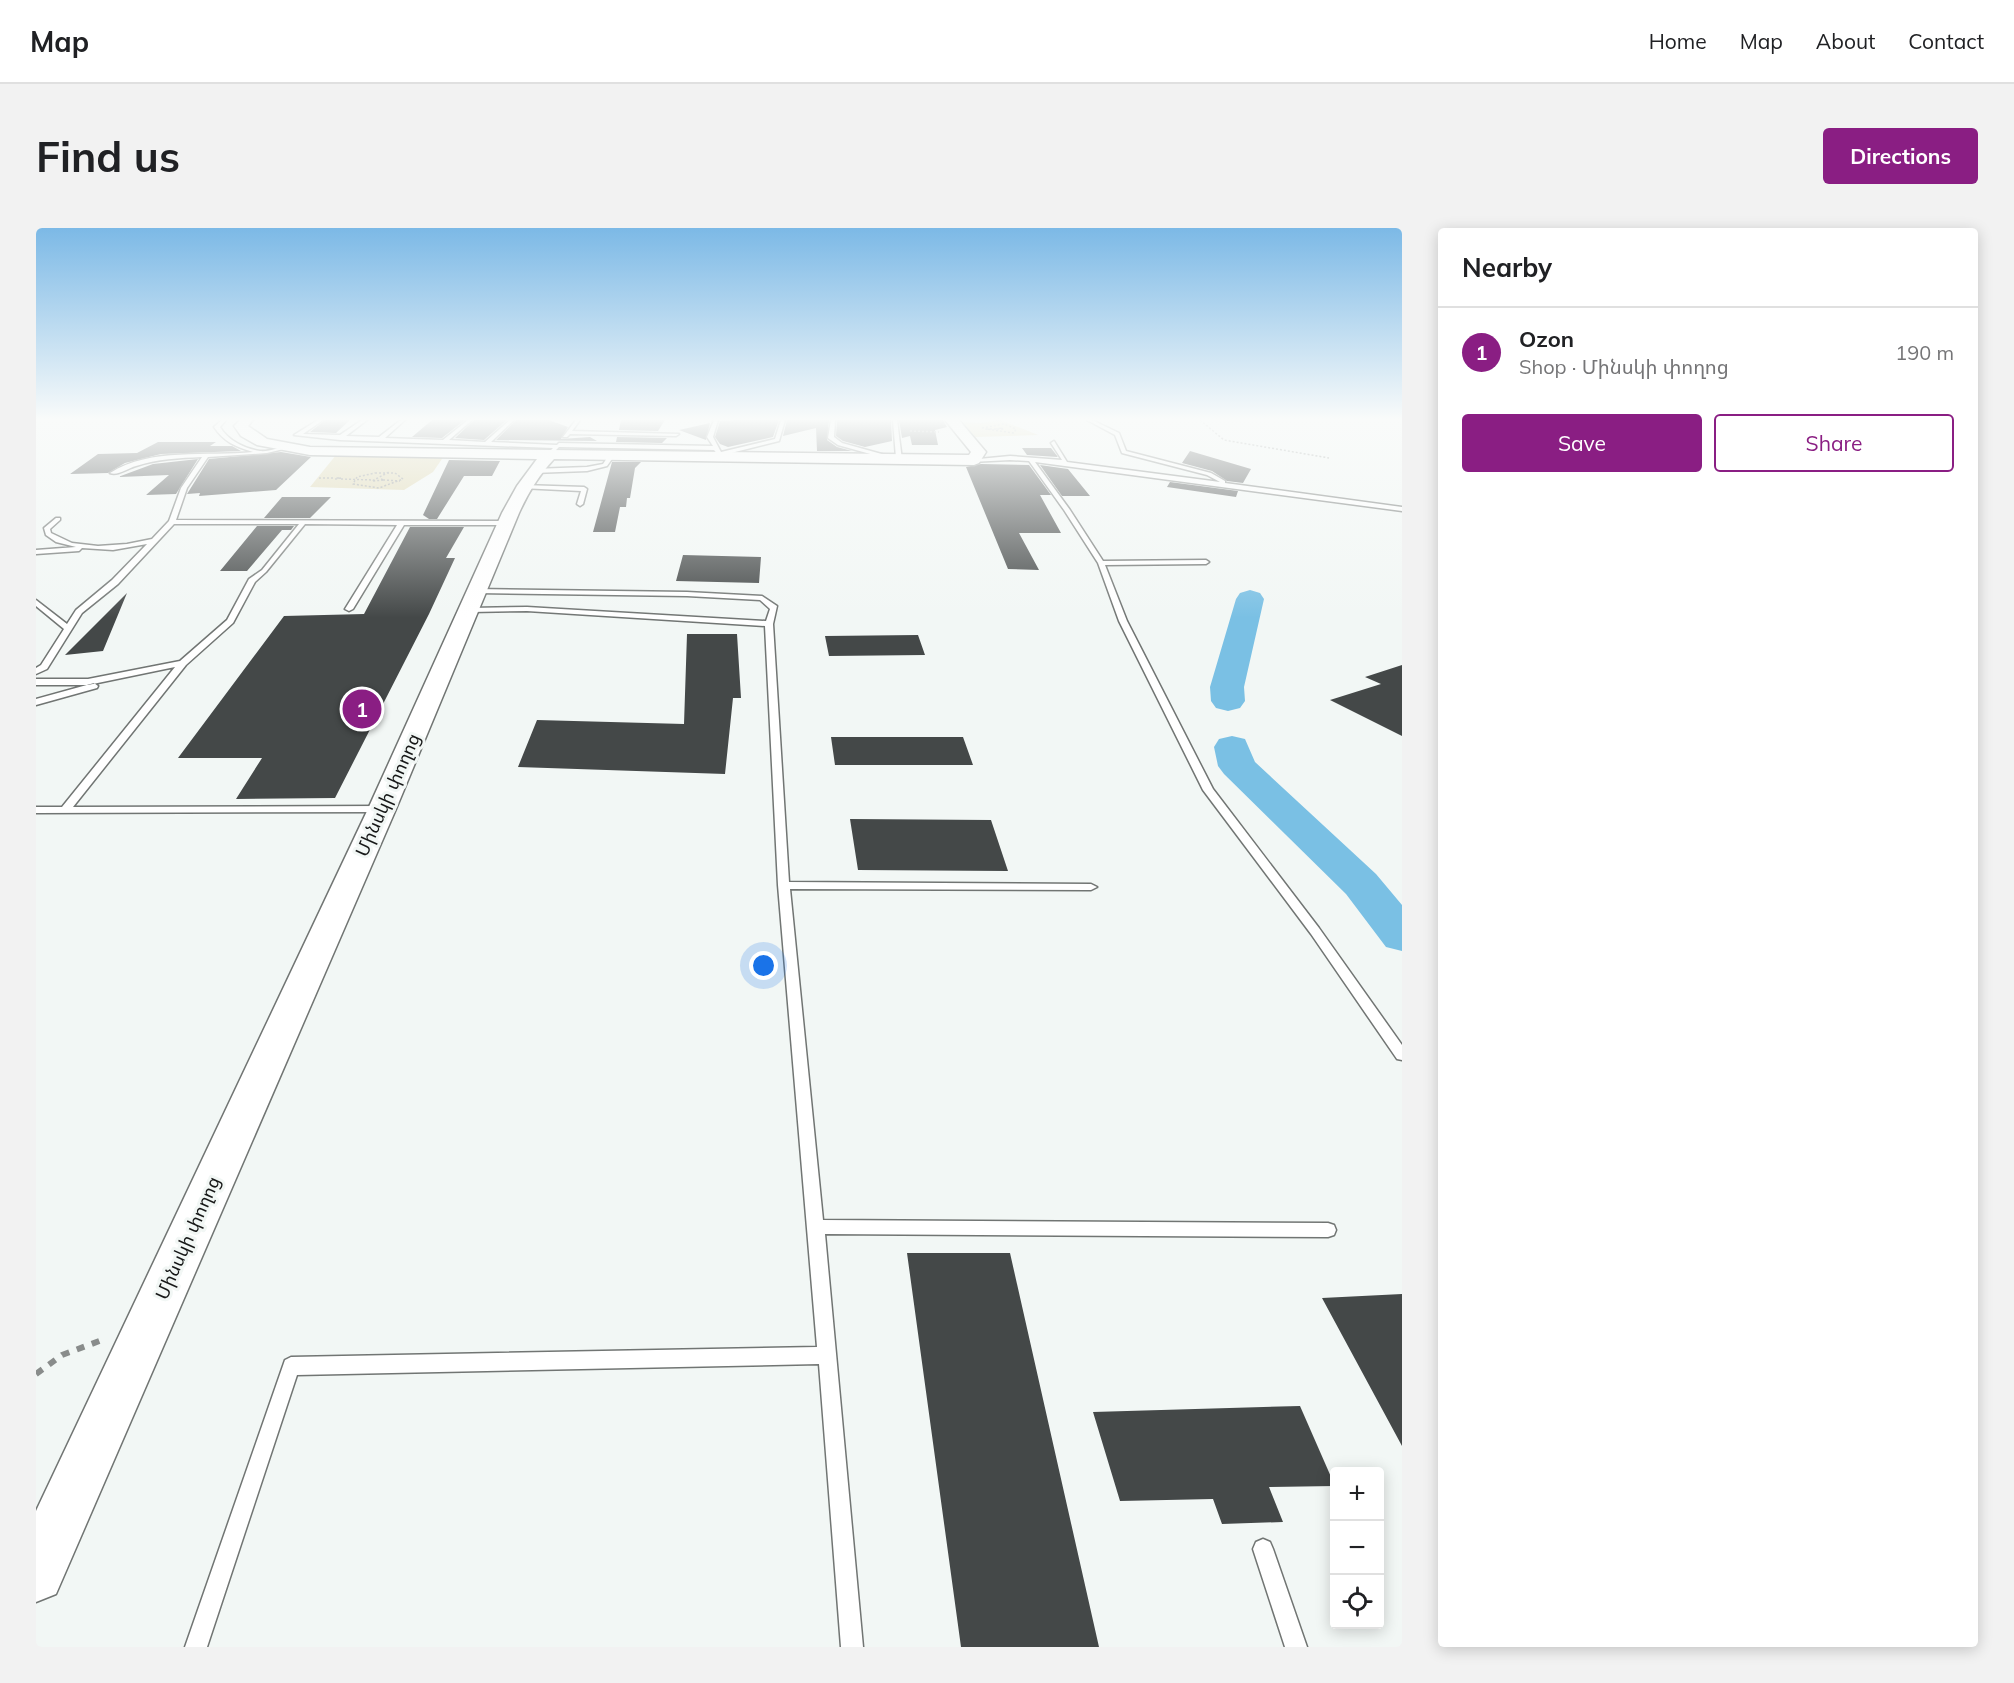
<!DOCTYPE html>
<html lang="en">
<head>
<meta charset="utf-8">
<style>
  :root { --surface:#fff; --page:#f2f2f2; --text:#202124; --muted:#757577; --line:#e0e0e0; --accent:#8a1e83 }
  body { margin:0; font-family:Mulish,"Noto Sans Armenian",sans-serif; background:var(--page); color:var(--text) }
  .controls { position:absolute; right:18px; bottom:18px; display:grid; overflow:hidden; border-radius:6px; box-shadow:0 3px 15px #0003 }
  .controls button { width:54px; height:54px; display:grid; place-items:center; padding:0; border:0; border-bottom:2px solid var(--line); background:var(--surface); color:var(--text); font:30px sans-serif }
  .you { position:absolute; left:728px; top:738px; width:21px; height:21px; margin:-15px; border:4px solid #fff; border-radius:50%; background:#1a73e8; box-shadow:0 0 0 9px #1a73e833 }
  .badge { display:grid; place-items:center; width:39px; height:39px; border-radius:50%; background:var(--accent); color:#fff; font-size:20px; font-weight:700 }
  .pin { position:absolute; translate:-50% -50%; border:3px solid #fff; box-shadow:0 2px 6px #0006 }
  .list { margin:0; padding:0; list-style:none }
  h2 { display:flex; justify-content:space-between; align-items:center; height:78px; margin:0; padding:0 24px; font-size:26px }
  h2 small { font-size:20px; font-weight:400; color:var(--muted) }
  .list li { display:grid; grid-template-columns:39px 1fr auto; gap:18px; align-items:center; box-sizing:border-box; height:90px; padding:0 24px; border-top:2px solid var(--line) }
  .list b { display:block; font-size:22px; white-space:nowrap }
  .list p { margin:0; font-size:20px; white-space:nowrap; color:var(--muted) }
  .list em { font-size:20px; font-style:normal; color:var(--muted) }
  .actions { display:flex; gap:12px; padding:18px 24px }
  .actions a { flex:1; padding:14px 0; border:2px solid var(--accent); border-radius:6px; text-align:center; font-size:21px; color:var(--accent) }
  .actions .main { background:var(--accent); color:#fff }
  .icon { flex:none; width:33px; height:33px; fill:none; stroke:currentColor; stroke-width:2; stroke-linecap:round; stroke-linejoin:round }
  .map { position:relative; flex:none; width:1366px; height:1419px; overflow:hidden; border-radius:6px }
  header { display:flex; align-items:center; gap:36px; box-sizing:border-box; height:84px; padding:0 30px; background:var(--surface); border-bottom:2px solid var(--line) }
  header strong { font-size:28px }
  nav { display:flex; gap:33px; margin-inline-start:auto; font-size:21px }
  .intro { display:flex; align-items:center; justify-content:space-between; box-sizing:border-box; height:144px; padding:0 36px }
  h1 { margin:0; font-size:42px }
  .button { padding:15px 27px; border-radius:6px; background:var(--accent); color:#fff; font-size:21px; font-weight:700 }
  main { display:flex; gap:36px; padding:0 36px }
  aside { flex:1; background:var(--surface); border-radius:6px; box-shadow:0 3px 15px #0003 }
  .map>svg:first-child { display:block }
</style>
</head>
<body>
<header>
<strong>Map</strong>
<nav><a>Home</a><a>Map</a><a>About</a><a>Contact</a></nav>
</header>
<div class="intro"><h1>Find us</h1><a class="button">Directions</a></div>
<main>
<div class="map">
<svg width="1366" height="1419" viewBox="0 0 1366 1419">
  <rect width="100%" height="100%" fill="#f2f7f5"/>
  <!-- green -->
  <path fill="#dbd2a6" d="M965,192l37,15 -63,2 -12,-15 17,1z
    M300,227l108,1 -11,16 -29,18 -94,-3z"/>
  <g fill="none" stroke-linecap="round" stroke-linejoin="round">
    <!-- river -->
    <path fill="#7ac0e4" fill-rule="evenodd" d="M1214,362l10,3 4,6 -20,88 1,14 -5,7 -12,3 -12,-3 -5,-7 -1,-14 26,-88 4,-6z
      M1196,508l13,3 10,23 121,112 26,31v46l-16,-4 -40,-53 -122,-120 -6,-8 -4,-19 5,-8z"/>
  </g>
  <!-- building -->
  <path fill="#444848" d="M289,192h25l-14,13 -26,-1z
    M396,192h33l-23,18 -30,-1z
    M438,192h33l-23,20 -29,-2z
    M480,192h33l19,7 -7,12 29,-2 7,4 -101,-1z
    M585,192h44l-7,11 -39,-1z
    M699,192h44l-6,17 -45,10 -8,-3 -5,-7 5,-16z
    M751,192h42l-2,20 10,7 15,4h-35l-1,-23 -33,8z
    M801,192h54l1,21 -27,6 -22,-6 -7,-5z
    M863,192h44l4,7 -12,3 3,15h-26l-2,-9 -8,2z
    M674,195l-4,17 -27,-10z
    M581,209l50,1 -5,5 -46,-1z
    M122,214h58l-6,4h22l9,5 -80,3 -36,9 -17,10 -38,1 28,-20 39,-1z
    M986,220h29l7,9 -31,-2z
    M1154,223l61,18 -8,14 -16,-2 -15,-10 -30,-8z
    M245,224l30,5 -35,33 -77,6 1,-3 -13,1 22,-35z
    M162,231l-22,35 -30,1 23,-20 -51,2 35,-13z
    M413,232l51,1 -8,15h-28l-27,43h-8l-6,-4z
    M576,234h29l-6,6 -5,30h-3l-1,9h-6l-5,25h-22z
    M945,236l48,1 22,30h-11l21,38h-42l20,37 -31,-1 -42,-102z
    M1004,237l28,4 22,27h-28z
    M1134,254l68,9 -2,6 -69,-10z
    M246,269h49l-21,21h-46z
    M221,298h37l-3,4h-9l-35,41h-27z
    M374,299h54l-18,31h9l-26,56 -94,184 -99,1 26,-41h-84l106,-142 80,-2z
    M647,327l78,2 -2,26 -83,-2z
    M91,365l-24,58 -38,4z
    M651,406h50l4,64h-8l-8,76 -207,-7 19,-47 147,4z
    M882,407l7,20 -96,1 -4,-20z
    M1366,437v71l-72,-36 51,-16 -16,-7z
    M795,509h132l10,28h-138z
    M814,591l141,1 17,51 -150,-1z
    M871,1025h103l89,394h-138z
    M1366,1066v152l-80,-148z
    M1264,1178l35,80 -66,1 14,35 -61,2 -9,-25 -93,2 -27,-89z"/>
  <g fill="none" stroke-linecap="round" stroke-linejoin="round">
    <defs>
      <path id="lane" d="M186,192h4l-6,7c8,14 26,22 40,24 9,1 20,-4 29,-6l3,2 -25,6 -59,4 -21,31 -11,32 330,1 3,2 -3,2h-102l-51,84 -4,2 -4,-2 52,-84 -92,-1 -39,48 -11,10 -22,41 -47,42 -113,142 309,-1 5,3 -5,3 -346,1v-6h26l113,-140 -87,18h-52v-6h52l92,-18 47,-41 22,-41 13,-9 37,-46h-125l-56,60 -36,29 -35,56 -11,5v-6l5,-3 23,-36 -28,-23v-6l31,24 9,-14 36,-30 35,-36 -34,6 -31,-2 -3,3 -43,3v-4l40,-3 -20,-5 -10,-7 -2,-7 12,-10h4v2l-10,9 1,4 21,10 26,3 29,-2 25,-5 17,-18 12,-33 21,-31c-22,1 -45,2 -66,9 -8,2 -18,10 -26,7 41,-26 97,-16 143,-21 -17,-5 -29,-10 -39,-25z
        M282,192h5l-20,14 37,1 22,-15h5l-21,16 33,1 22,-17h4l-20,18 58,2 25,-20h4l-23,20 36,2 25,-22h4l-23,22 66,3 2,-2 154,3 -6,-9 7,-17h4l-5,17 8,15 54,-13 6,-19h4l-6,21 -60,15 -5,-6 -155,-3 -9,9 -3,-2 6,-6 -213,-8 -46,-5z
        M540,192h4l-8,11 107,3 -3,2 -106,-2 -3,3h-4z
        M795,192h4l-1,17 8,6 54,15 -3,-38h4l5,40 -3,2 -61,-17 -10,-7z
        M1051,192h5l27,13 7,18 85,22 14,8v2l177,24v4l-367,-49 35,48 33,51 103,-1 3,2 -3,2 -101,1 22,56 86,168 106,139 83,117v15l-5,-1 -86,-125 -108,-144 -84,-169 -21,-58 -34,-53 -35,-49 -19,-1 -39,2 -3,-2 42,-4 52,4 -11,-17 3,-2 13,21 153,20 -13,-7 -85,-22 -7,-18z
        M573,227l5,1 -7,10 -20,5 -54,2 -3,-2 3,-2 54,-2 16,-3z
        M487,257l61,2 3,2 -4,15 -3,2 -3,-2 4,-13 -60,-3z
        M438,361l213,3 75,4 15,10 -4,18 16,258 302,2 6,3 -6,3 -301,-1 33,331 505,3 6,2 2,5 -2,5 -6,2 -503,-3 38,413h-22l-22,-283 -522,11 -90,272h-22l100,-287 6,-3 526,-10 -39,-462 -13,-259 -238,-15 -57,1 -4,-2 4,-2 57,-1 239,14 4,-12 -10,-9 -73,-4 -210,-3 -4,-2z
        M58,455l4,3 -1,2 -61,17v-6z
        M1227,1311l7,3 3,7 34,98h-22l-32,-98 3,-7z"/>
      <path id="secondary" d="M204,192h13l-5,6 19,13 43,8 659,8 2,-3 -26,-32h14l27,32 -7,11 -5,2 -420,-6c-15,16 -26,34 -35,54l-123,296 -340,785 -20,8v-91l332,-702 134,-296 15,-27 20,-27 -227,-4 -53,-10 -16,-9 -7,-10z"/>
    </defs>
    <!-- lane casing -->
    <use href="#lane" stroke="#717573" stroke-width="3"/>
    <!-- secondary casing -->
    <use href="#secondary" stroke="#717573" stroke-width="3"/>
    <!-- path-far1 -->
    <path stroke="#898c8b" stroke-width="1.5" stroke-dasharray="2 2" stroke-linecap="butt" d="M1164,192l24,20 105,18
      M946,200l22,-4 12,5 -2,4 -28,-4h9
      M965,200l3,1h-9z
      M874,203l29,1
      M339,245h20l8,6 -24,9 -26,-4 4,-7z
      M283,250h16
      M301,250h4l-6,1z
      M305,251l32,1
      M345,251l3,1 -12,1 17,-9
      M347,252l17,1"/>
    <!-- path -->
    <path stroke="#898c8b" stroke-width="6" stroke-dasharray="8 8" stroke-linecap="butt" d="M0,1146l26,-19 40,-15"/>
    <!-- lane -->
    <use href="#lane" fill="#fff" fill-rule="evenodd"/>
    <!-- secondary -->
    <use href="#secondary" fill="#fff" fill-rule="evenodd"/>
  </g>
  <!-- sky -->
  <linearGradient id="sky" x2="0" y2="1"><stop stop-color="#7cb9e6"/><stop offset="0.49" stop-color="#f9fbfa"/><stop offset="1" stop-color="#f9fbfa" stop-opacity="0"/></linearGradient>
  <rect width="1366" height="390" fill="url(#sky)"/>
  <g text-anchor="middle" stroke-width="6" stroke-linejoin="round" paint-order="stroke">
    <!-- street labels -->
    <g font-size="18" fill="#161717" stroke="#f2f7f5">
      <text transform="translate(352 567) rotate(-66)" y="6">Մինսկի փողոց</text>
      <text transform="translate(152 1010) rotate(-66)" y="6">Մինսկի փողոց</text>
    </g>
  </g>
</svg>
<div class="controls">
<button>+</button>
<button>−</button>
<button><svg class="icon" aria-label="locate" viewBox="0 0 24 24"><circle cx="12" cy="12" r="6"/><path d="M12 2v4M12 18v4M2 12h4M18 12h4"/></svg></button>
</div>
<div class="you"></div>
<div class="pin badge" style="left:326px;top:481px">1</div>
</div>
<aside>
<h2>Nearby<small></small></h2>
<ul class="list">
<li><span class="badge">1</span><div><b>Ozon</b><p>Shop · Մինսկի փողոց</p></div><em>190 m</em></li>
</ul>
<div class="actions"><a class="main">Save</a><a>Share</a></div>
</aside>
</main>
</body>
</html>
